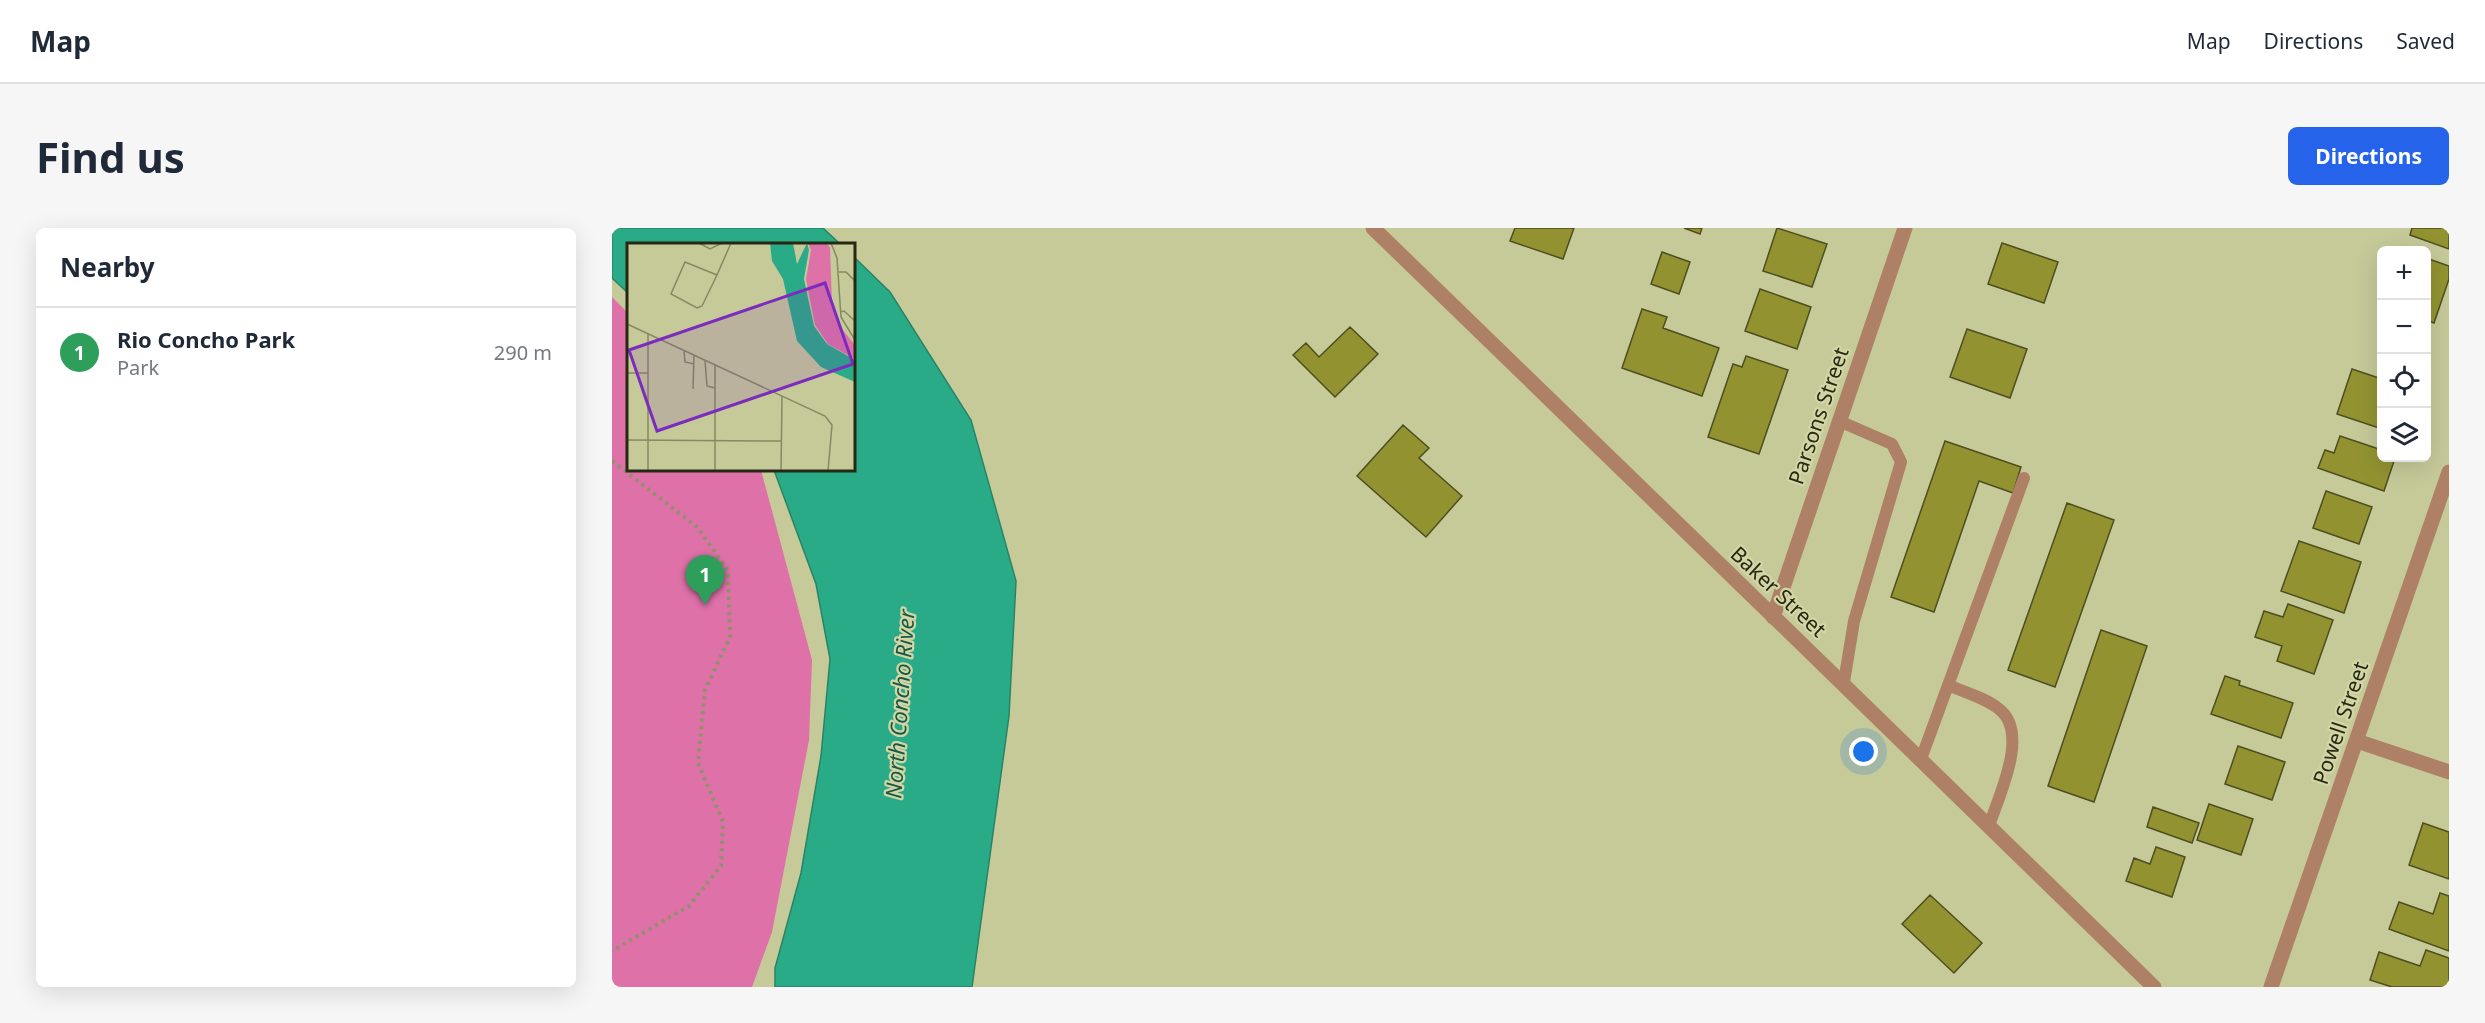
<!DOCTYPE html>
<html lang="en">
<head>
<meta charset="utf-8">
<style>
  :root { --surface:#fff; --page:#f6f6f7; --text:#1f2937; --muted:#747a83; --line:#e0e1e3; --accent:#2563eb }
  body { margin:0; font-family:"Noto Sans",sans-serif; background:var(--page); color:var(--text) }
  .controls { position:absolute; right:18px; top:18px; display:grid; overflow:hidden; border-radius:9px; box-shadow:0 6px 24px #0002 }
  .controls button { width:54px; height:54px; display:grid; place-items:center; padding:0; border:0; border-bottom:2px solid var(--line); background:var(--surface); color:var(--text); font:30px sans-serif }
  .you { position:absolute; left:1252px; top:524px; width:21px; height:21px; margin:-15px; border:4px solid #fff; border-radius:50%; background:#1a73e8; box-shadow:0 0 0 9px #1a73e833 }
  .badge { display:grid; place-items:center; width:39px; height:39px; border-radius:50%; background:var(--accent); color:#fff; font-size:20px; font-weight:700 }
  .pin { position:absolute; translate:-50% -50px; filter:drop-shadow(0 2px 3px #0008) }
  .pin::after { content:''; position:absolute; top:32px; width:21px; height:18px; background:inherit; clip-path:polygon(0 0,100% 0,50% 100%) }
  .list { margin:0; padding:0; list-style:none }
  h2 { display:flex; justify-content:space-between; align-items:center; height:78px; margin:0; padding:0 24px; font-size:26px }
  h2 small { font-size:20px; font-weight:400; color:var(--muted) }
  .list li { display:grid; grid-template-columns:39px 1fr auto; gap:18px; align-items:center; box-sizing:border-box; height:90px; padding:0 24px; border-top:2px solid var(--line) }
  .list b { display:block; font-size:22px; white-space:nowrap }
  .list p { margin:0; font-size:20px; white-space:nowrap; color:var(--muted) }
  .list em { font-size:20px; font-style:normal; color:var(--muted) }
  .icon { flex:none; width:33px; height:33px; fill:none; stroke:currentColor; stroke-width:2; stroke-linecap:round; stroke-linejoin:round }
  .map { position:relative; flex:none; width:1837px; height:759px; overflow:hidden; border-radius:9px }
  header { display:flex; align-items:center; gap:36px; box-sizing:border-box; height:84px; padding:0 30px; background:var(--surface); border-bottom:2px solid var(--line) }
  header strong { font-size:28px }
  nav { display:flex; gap:33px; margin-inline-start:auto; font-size:21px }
  .intro { display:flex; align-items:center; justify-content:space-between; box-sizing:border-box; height:144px; padding:0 36px }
  h1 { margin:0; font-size:42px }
  .button { padding:15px 27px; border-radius:9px; background:var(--accent); color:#fff; font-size:21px; font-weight:700 }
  main { display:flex; gap:36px; padding:0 36px }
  aside { flex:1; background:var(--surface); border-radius:9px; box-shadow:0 6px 24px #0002 }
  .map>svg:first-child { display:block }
</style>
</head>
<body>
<header>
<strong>Map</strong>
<nav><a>Map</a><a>Directions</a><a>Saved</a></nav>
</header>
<div class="intro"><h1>Find us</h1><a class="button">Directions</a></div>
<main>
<aside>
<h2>Nearby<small></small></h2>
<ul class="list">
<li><span class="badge" style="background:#2e9e5b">1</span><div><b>Rio Concho Park</b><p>Park</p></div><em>290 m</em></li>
</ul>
</aside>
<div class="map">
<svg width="1837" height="759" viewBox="0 0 1837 759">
  <rect width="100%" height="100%" fill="#c6c998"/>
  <!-- green -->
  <path fill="#de71a8" d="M0,69l16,16v157h133l51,190 -3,80 -37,192 -20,55h-140z"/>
  <!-- water -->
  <path fill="#2aab88" stroke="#298465" stroke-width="1.5" d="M0,0h211l17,16h-212v49l-16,-15z
    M242,29l36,35 81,128 45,161 -7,135 -37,271h-197v-19l26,-95 20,-117 9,-97 -14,-75 -42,-114h80z"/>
  <!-- building -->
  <path fill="#929330" stroke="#4d4e21" stroke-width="1.5" d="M903,0h59l-11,31 -53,-18z
    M1072,0h18l-2,6z
    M1165,0l50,16 -15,43 -49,-16z
    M1800,0h37v21l-39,-14z
    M1390,15l56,19 -14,41 -56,-19z
    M1050,24l28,10 -11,32 -28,-10z
    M1814,30l23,8v13l-15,44 -8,-3z
    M1148,61l51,18 -14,42 -52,-18z
    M1030,81l25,8 -4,11 56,20 -17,48 -80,-28z
    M738,99l28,27 -43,43 -42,-42 13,-12 13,14z
    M1355,101l60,20 -17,49 -60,-21z
    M1134,128l42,14 -29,84 -51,-17 25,-73 9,3z
    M1740,141l30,10v50l-45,-15z
    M791,197l26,23 -10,10 43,38 -36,41 -69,-61z
    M1728,208l42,14v8h13l-11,33 -66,-23 7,-18 9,3z
    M1333,213l76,26 -8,26 -34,-12 -45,131 -43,-15z
    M1714,263l46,16 -13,37 -46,-16z
    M1455,275l47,17 -59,167 -47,-17z
    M1687,313l62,21 -17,51 -63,-22z
    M1676,376l45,16 -19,54 -37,-13 5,-15 -27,-9 9,-26 19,6z
    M1489,402l46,16 -53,156 -46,-16z
    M1613,448l15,5 -1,4 54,18 -12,35 -70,-24z
    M1626,518l47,16 -13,38 -47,-16z
    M1597,576l44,15 -12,36 -44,-15z
    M1541,579l46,16 -7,20 -45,-16z
    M1811,595l26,9v47l-40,-14z
    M1544,619l29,10 -13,40 -46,-16 8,-23 16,6z
    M1828,665l9,3v55l-60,-22 10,-27 34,12z
    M1318,667l52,48 -28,30 -52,-49z
    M1814,722l23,8v29h-57l-22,-7 9,-28 41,14z"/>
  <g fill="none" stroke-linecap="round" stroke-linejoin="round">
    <!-- path -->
    <path stroke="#8f916a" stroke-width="4" stroke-dasharray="3 4.5" stroke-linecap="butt" d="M0,233l85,66 31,43 2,67 -25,53 -7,73 25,59 -2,44 -32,40 -77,45"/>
    <!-- service -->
    <path stroke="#ae8167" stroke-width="12" d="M1227,193l53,23 9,18 -47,159 -10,61
      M1336,457c16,7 38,13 51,24 31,24 0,86 -10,117
      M1309,531l103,-281"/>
    <!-- minor -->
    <path stroke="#ae8167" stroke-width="15" d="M761,0c260,253 522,505 781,759
      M1161,389l132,-389
      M1745,513l92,31
      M1659,759l178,-515"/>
  </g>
  <g text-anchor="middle" stroke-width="4.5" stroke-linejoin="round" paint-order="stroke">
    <!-- street labels -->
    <g font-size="21" fill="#272814" stroke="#d3d6a4">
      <text transform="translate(1207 188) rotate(-71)" y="7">Parsons Street</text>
      <text transform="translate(1166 364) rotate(43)" y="7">Baker Street</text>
      <text transform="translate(1729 495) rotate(-71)" y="7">Powell Street</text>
    </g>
    <!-- water labels -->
    <g font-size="22" font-style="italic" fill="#165846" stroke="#d3d6a4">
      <text transform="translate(288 476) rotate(-86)" y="8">North Concho River</text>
    </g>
  </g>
  <!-- overview -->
  <g transform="translate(15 15)">
    <rect width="228" height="228" fill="#c6c998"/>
    <path d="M181,0h19l3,5 2,55 10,26 13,16v14l-27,-15 -13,-19 -9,-46 5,-29z" fill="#de71a8"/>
    <path d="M143,0h23l4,21 10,-21 2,7 -5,29 10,47 13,18 28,16v22l-34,-15 -24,-26 -14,-62 -11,-18z" fill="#2aab88"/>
    <path fill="none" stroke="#868963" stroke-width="1.5" d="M72,0l11,6 12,-6M204,0l6,15 4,59 14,23M212,29h7l9,9M90,32l-32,-13 -14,32 26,14 5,-2 15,-31 14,-32M213,69l4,-1 11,10M0,81l198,92 7,9 -4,46M57,108l1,11 9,2M78,118l2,25 8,2M88,122v106M0,130h21M66,146l1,-34M0,197l154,1M21,228v-137M154,228l1,-75"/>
    <path fill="#7b2cbf" fill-opacity="0.15" stroke="#7b2cbf" stroke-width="3" d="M198,40l28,81 -196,67 -28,-81z"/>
    <rect width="228" height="228" fill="none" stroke="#272814" stroke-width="3"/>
  </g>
</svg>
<div class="controls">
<button>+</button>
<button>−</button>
<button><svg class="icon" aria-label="locate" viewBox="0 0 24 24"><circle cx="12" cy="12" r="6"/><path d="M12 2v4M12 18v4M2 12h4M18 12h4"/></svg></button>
<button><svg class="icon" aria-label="layers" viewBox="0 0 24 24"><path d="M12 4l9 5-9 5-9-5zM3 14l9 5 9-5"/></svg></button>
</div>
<div class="you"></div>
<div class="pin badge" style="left:93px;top:377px;background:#2e9e5b">1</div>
</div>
</main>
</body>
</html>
